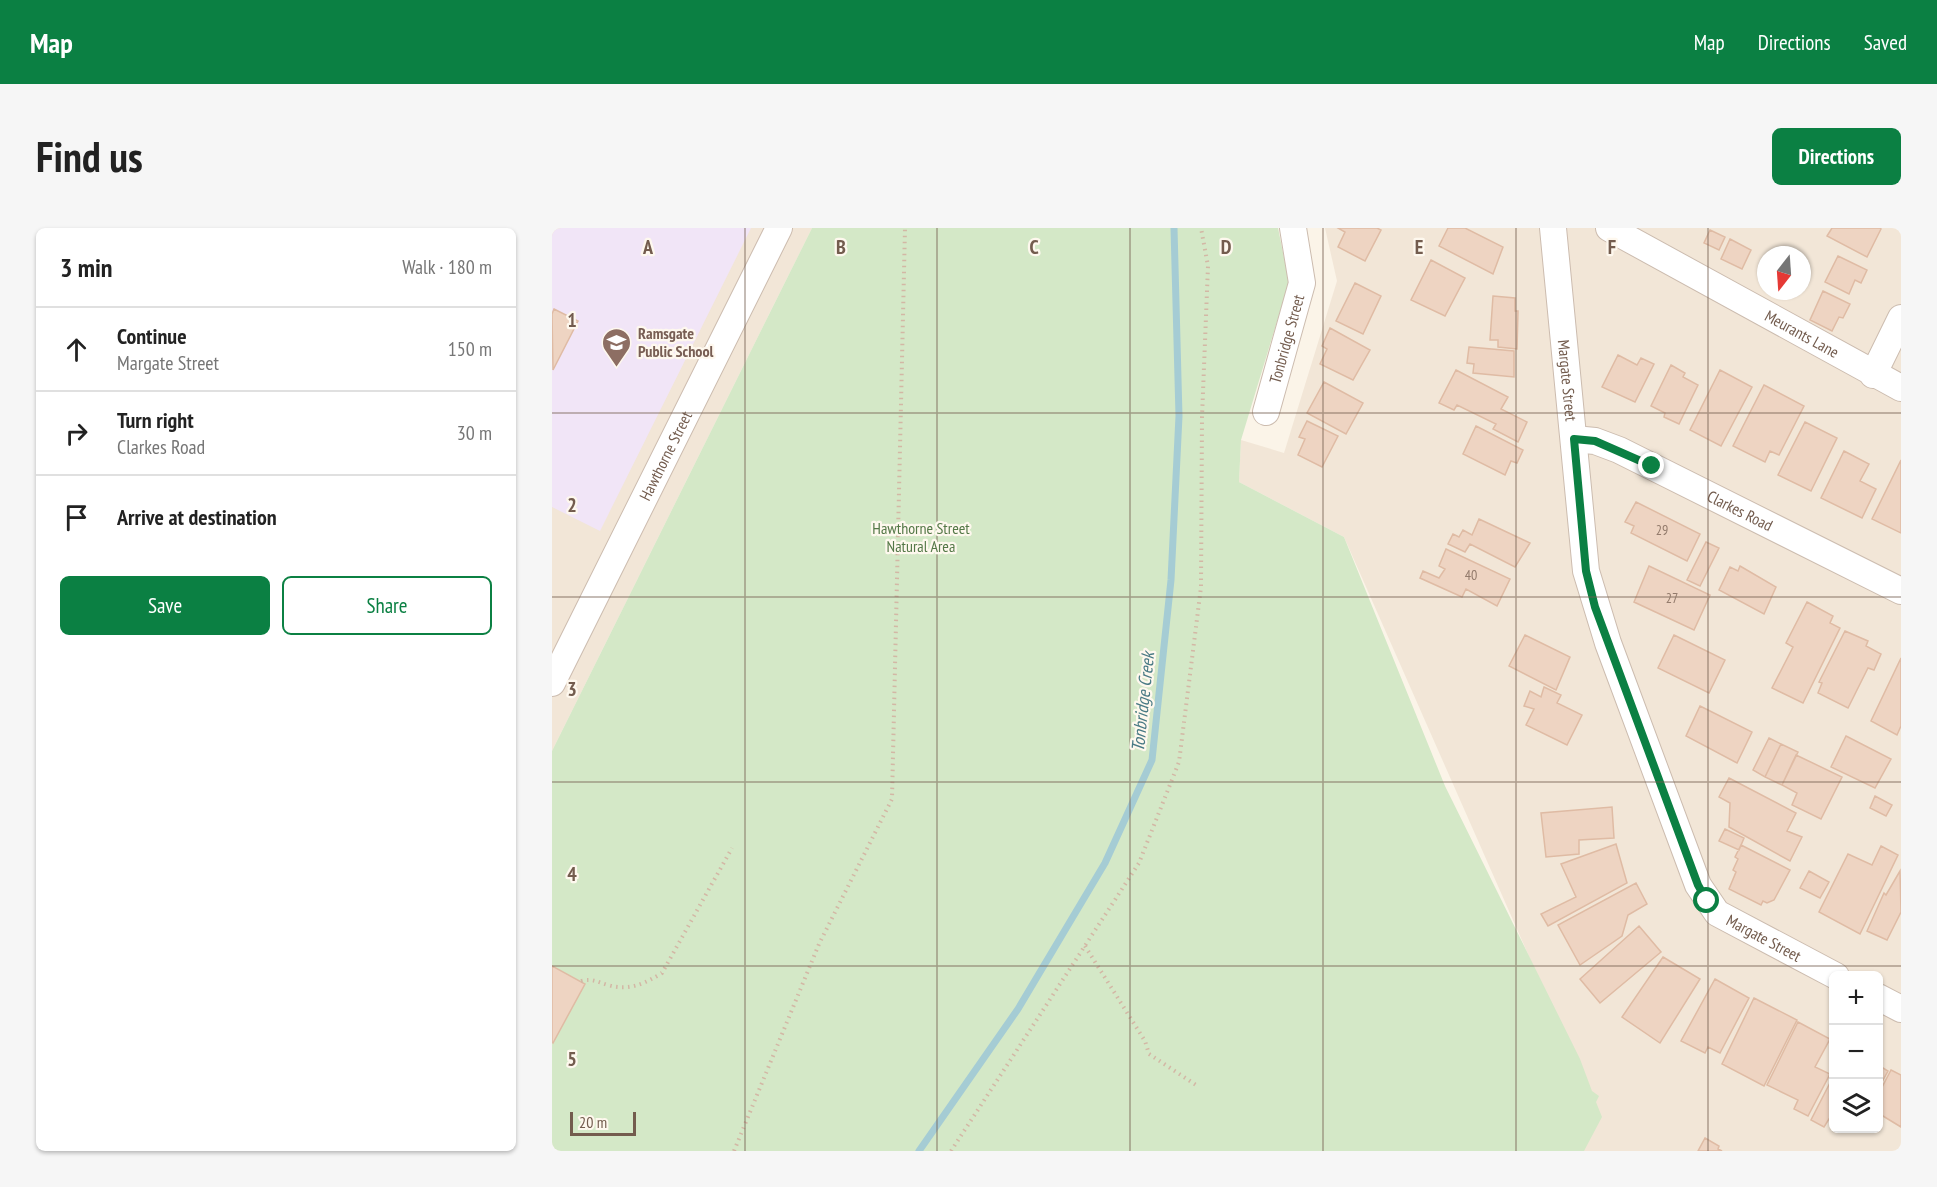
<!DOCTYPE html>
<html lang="en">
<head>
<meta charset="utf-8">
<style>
  :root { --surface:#fff; --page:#f6f6f6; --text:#222; --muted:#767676; --line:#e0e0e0; --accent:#0b8043 }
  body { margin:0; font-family:"PT Sans Narrow",sans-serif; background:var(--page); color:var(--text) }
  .controls { position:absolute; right:18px; bottom:18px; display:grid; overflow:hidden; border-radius:9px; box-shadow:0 2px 4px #0004 }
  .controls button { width:54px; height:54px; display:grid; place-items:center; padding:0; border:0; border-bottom:2px solid var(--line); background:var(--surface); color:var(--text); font:30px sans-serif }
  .compass { position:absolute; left:1205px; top:18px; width:54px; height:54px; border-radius:50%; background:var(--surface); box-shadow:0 2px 4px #0004; rotate:197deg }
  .scale { position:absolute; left:18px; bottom:15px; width:66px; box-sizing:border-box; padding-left:6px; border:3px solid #735c4e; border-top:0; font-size:16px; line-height:21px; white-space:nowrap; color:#735c4e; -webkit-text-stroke:4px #fef8ee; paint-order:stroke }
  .stop { position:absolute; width:18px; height:18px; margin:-14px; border:4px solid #0b8043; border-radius:50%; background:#fff }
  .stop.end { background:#0b8043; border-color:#fff; box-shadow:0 2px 6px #0008 }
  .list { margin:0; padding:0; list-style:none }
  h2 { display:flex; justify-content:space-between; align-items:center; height:78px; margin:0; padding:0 24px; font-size:26px }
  h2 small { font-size:20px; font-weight:400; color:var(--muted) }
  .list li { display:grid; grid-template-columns:39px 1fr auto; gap:18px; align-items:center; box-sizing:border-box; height:84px; padding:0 24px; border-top:2px solid var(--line) }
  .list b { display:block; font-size:22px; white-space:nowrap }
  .list p { margin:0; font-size:20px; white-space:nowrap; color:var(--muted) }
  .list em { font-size:20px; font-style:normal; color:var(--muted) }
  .actions { display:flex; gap:12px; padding:18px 24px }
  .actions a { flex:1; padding:14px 0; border:2px solid var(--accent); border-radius:9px; text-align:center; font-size:21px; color:var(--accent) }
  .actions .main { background:var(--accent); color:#fff }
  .icon { flex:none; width:33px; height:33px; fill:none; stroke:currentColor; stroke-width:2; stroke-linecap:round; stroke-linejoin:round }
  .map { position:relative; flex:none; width:1349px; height:923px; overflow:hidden; border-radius:9px }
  header { display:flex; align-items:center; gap:36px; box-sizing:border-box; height:84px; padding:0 30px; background:var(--accent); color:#fff }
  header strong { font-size:28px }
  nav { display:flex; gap:33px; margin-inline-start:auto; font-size:21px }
  .intro { display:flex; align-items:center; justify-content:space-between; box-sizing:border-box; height:144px; padding:0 36px }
  h1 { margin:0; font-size:42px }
  .button { padding:15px 27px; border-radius:9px; background:var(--accent); color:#fff; font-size:21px; font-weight:700 }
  main { display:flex; gap:36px; padding:0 36px }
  aside { flex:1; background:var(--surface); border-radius:9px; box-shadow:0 2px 4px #0004 }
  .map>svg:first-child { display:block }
</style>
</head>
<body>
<header>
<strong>Map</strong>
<nav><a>Map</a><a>Directions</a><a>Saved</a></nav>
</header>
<div class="intro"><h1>Find us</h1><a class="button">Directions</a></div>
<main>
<aside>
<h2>3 min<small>Walk · 180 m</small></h2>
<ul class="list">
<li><svg class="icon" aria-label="ahead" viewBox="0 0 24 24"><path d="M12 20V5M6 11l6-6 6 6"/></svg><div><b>Continue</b><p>Margate Street</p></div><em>150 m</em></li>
<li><svg class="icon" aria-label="right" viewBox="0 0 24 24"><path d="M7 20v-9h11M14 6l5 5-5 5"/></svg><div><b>Turn right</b><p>Clarkes Road</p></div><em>30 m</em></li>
<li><svg class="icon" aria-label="arrive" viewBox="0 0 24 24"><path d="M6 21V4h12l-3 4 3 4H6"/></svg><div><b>Arrive at destination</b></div></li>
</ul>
<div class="actions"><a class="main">Save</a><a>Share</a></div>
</aside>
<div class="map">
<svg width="1349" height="923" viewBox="0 0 1349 923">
  <rect width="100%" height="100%" fill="#fbf4e8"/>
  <!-- residential -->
  <path fill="#f2e6d7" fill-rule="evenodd" d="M0,0h260l-260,523z
    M773,0h576v923h-346l18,-95 -229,-519 -105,-55 2,-42 43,13 53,-172zM1214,27h36v36h-36zM1282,748h44v152h-44z"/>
  <!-- education -->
  <path fill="#f1e5f7" d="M0,0h199l-151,303 -48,-24z"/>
  <!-- green -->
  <path fill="#d4e8c7" d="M260,0h466l11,54 -48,158 -2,42 105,55 101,249 135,273 12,32 7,5 -3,6 6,15 -18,34h-1032v-400z"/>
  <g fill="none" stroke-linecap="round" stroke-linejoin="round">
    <!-- stream -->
    <path stroke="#a5ccd4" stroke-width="7" d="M367,923l99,-142 87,-146 47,-103 19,-180 8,-164 -5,-188"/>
  </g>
  <!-- building -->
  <path fill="#eed4c2" stroke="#dfbba4" stroke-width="1.5" d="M786,0h39l4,2 -16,31 -27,-14 7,-15z
    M896,0h17l38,19 -10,27 -54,-28z
    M1280,0h48l1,1 -14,28 -40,-21z
    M1158,2l15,7 -6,13 -15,-7z
    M1178,11l21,11 -9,19 -21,-10z
    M1286,28l29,14 -6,13 -6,-3 -6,14 -24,-12z
    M879,32l34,18 -20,38 -34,-16z
    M803,55l26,13 -18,38 -27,-13z
    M1271,63l27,13 -7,14 -4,-1 -7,14 -22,-11z
    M941,68l22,2v13h3l-1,38 -19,-2v-7h-8z
    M2,81l24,12 -25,49 -1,-56z
    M778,100l40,22 -17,30 -33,-16 7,-15 -5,-3z
    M917,119l45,4v26l-41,-4 1,-9 -7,-1z
    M1066,127l19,10 4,-7 13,6 -19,38 -33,-15z
    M1119,137l14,8 -2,4 15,8 -19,39 -15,-7 1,-4 -14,-7z
    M904,142l52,27 -7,12 26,13 -9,20 -25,-13 3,-5 -39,-19 -3,5 -15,-7z
    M1168,142l32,17 -31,59 -31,-16z
    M772,154l39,21 -17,31 -39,-21z
    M1212,157l40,21 -25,49 -9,-4 -5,11 -32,-16z
    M755,193l31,15 -16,31 -24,-12 7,-16 -6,-2z
    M1253,194l32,16 -26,53 -33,-16z
    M924,198l47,24 -6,13 -6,-2 -6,14 -42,-21z
    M1292,223l25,13 -9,17 16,8 -14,29 -41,-20z
    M1349,232v73l-29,-14z
    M1084,274l64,32 -13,27 -56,-28 3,-7 -9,-4z
    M927,291l51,24 -15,24 -45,-23 -5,8 -17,-8 5,-10 6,3 4,-7 9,5z
    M1154,314l13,6 -19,38 -13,-6z
    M894,321l64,30 -13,27 -31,-17 -4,8 -42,-19 3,-7 16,7 6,-9 -6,-3z
    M1097,338l61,29 -16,35 -60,-28z
    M1188,338l36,21 -12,27 -45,-24 11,-23 8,4z
    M1255,374l26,14 -3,7 10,5 -37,75 -31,-15 21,-41 -7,-4z
    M1293,403l23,10 -2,5 15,8 -7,16 -6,-2 -20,40 -30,-15 4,-10 -3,-1z
    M973,407l45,22 -14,33 -47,-24z
    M1122,407l51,25 -16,33 -51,-25z
    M1349,430v68l-4,9 -26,-14z
    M992,459l17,8 -4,8 25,12 -15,30 -41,-20 8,-16 -10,-3 6,-15 11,6z
    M1148,478l52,26 -15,31 -51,-27z
    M1294,508l45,23 -16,29 -44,-21z
    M1217,510l12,6 -16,33 -12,-7z
    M1229,516l17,8 -16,33 -17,-8z
    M1244,527l46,22 -21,42 -29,-14 5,-12 -15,-8z
    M1177,550l67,35 -9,18 15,6 -12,24 -61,-34 1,-24 -11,-6z
    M1323,568l17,9 -6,11 -16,-8z
    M1060,579l2,31 -35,2v14l-33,3 -5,-44z
    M1173,601l19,9 -5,12 -20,-9z
    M1064,616l11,39 -79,43 -7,-12 35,-17 -15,-33z
    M1189,617l49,25 -16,30 -7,3 -4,-2 -2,4 -32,-16 7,-17 -3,-2 5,-11 -3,-2z
    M1329,618l17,9 -38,79 -41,-22 29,-58 24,11z
    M1257,643l20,11 -9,16 -20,-10z
    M1348,643l1,41 -14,28 -20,-9 17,-38 2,2z
    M1084,655l11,21 -19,11 -6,21 -42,29 -22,-40z
    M1087,698l22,26 -61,51 -20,-24z
    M1111,729l37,22 -40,64 -38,-26z
    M0,738l33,18 -32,59 -1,-1z
    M1163,751l34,19 -29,55 -12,-6 -3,6 -24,-12z
    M1202,770l43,22 -33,66 -42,-22z
    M1246,794l32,17 -15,28 15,7 -22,42 -14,-7 4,-9 -31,-15z
    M1326,837l10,6 -10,18z
    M1339,842l10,5v52l-23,-14v-18z
    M1282,847v36l-10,16 -13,-7z
    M1153,910l14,8 -1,3 4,2h-24z"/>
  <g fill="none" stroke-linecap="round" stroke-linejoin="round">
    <defs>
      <g id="minor">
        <path id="s1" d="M1001,0l33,343 22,72 90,242 19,28 119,63"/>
        <path id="s2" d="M1057,0l292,160"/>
        <path d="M1321,147l28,-57"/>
        <path id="s3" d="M714,184l36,-129 -9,-55"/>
        <path id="s4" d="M1022,211l21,2 24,9 282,141"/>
        <path id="s5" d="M0,455l227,-455"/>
        <path d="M1326,769l23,12"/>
      </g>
    </defs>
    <!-- minor casing -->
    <use href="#minor" stroke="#ccbcaf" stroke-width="28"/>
    <!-- path -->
    <path stroke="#d3b7a5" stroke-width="4" stroke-dasharray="1.5 4.5" stroke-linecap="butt" d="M533,718l60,95 4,13 47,31
      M29,753c11,-3 16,1 27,4 21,6 36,-1 54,-12l70,-125
      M182,923l85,-207 73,-145 13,-571
      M399,923l188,-288 40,-101 22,-175 1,-170 6,-151 -7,-38"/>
    <!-- minor -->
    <use href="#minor" stroke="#fff" stroke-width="26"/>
  </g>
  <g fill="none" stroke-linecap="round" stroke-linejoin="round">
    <!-- route -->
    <path stroke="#0b8043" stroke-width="8" d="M1100,238l-57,-25 -21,-2 12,132 9,36 103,278 9,16"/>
  </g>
  <!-- grid -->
  <path fill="none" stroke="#735c4e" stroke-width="1.5" stroke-opacity="0.55" d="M193,0v923M385,0v923M578,0v923M771,0v923M964,0v923M1156,0v923M0,185h1349M0,369h1349M0,554h1349M0,738h1349"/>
  <!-- icons -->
  <defs>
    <symbol id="school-pin" viewBox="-11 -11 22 30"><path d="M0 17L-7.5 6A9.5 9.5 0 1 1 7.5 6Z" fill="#8d6e63" stroke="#fef8ee"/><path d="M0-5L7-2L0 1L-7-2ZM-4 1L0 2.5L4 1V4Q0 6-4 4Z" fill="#fff"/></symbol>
  </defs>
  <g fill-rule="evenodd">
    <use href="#school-pin" x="48" y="98" width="33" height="45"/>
  </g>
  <g text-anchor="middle" stroke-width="4.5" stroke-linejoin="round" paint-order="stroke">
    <!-- number labels -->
    <g font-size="14" fill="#927a6b">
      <text x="1110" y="307">29</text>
      <text x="919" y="352">40</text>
      <text x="1120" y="375">27</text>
    </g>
    <!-- education labels -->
    <g font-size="16" font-weight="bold" fill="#785e54" stroke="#fef8ee" text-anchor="start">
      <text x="86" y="111">Ramsgate<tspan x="86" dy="18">Public School</tspan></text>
    </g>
    <!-- street labels -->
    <g font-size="16" fill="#735c4e" stroke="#fef8ee">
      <text dy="6" stroke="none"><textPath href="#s2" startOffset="220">Meurants Lane</textPath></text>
      <text dy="6" stroke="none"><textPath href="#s3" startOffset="76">Tonbridge Street</textPath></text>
      <text dy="6" stroke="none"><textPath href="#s1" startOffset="153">Margate Street</textPath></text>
      <text dy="6" stroke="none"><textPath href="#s5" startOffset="254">Hawthorne Street</textPath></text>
      <text dy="6" stroke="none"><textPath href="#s4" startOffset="182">Clarkes Road</textPath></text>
      <text dy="6" stroke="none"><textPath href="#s1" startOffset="765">Margate Street</textPath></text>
    </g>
    <!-- park labels -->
    <g font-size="16" fill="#547847" stroke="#fef8ee">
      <text x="369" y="306">Hawthorne Street<tspan x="369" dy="18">Natural Area</tspan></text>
    </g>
    <!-- water labels -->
    <g font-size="18" font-style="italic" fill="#497a85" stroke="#fef8ee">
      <text transform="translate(591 474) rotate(-84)" y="6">Tonbridge Creek</text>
    </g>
  </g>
  <g font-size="20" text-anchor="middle" font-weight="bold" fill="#735c4e" stroke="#fef8ee" stroke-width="4.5" stroke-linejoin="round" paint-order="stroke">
    <text x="96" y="26">A</text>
    <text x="289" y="26">B</text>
    <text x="482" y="26">C</text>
    <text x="674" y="26">D</text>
    <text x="867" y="26">E</text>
    <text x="1060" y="26">F</text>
    <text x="20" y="99">1</text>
    <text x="20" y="284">2</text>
    <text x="20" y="468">3</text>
    <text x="20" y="653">4</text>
    <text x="20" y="838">5</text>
  </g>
</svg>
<div class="controls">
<button>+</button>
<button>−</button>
<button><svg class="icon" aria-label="layers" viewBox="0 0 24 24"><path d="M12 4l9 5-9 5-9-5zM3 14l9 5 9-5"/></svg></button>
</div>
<svg class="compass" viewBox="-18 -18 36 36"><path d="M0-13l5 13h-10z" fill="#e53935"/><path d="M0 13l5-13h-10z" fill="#767676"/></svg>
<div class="scale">20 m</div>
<div class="stop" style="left:1155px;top:673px"></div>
<div class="stop end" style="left:1100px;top:238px"></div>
</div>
</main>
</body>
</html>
